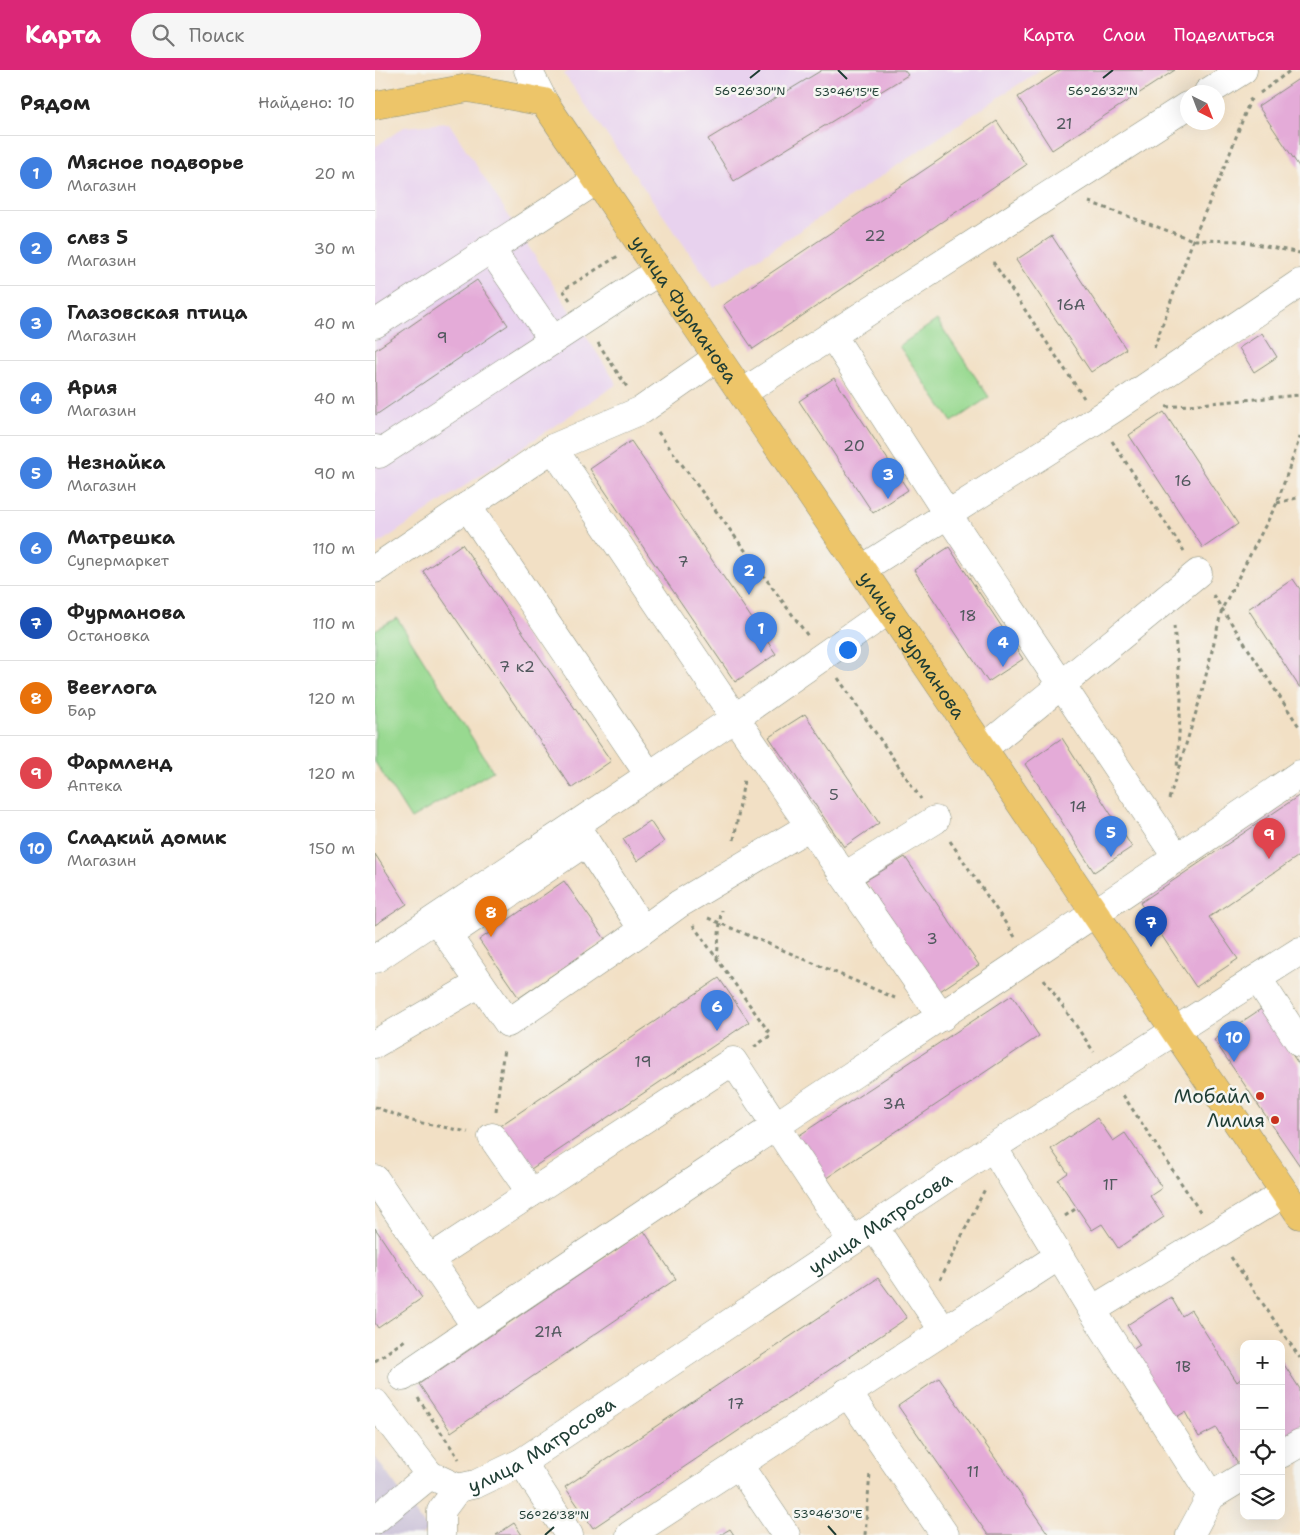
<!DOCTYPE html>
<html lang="ru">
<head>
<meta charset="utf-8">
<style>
  :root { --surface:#fff; --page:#f6f6f6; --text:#222; --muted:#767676; --line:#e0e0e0; --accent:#db2777 }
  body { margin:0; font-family:"Shantell Sans",sans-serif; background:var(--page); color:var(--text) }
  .controls { position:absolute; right:15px; bottom:15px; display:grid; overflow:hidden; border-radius:10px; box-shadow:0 5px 20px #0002 }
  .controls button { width:45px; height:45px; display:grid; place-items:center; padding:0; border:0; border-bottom:1px solid var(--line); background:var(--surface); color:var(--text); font:25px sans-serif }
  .compass { position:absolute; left:805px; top:15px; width:45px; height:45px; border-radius:50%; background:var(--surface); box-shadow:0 5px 20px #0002; rotate:138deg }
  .you { position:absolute; left:472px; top:579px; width:18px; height:18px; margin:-12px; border:4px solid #fff; border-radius:50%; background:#1a73e8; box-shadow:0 0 0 8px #1a73e833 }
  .badge { display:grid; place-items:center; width:32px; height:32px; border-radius:50%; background:var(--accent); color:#fff; font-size:16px; font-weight:700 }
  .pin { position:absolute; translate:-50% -41px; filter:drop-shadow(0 1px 2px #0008) }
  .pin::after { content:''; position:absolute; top:26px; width:18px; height:15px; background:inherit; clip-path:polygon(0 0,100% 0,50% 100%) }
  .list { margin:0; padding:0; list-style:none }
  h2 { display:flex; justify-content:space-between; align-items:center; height:65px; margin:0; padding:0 20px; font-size:21px }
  h2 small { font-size:16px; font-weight:400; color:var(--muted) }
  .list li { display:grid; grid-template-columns:32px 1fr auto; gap:15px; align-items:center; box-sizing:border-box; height:75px; padding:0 20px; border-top:1px solid var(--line) }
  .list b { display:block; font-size:19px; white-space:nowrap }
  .list p { margin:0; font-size:16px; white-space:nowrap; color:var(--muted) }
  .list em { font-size:16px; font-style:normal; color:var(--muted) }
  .icon { flex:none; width:28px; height:28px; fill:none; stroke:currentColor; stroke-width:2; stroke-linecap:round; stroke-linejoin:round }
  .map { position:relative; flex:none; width:925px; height:1465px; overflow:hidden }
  header { display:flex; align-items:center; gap:30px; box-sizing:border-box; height:70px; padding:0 25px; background:var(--accent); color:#fff }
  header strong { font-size:24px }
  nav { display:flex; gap:28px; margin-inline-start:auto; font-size:18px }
  .search { width:350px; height:45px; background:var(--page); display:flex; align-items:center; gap:12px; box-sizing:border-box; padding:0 18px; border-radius:28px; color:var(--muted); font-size:19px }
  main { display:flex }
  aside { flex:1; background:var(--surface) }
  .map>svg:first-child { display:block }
</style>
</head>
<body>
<header>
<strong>Карта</strong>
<div class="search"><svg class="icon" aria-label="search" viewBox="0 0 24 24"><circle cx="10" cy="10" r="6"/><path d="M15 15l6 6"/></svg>Поиск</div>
<nav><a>Карта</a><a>Слои</a><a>Поделиться</a></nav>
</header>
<main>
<aside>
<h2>Рядом<small>Найдено: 10</small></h2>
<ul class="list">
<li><span class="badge" style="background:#3f7fe0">1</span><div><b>Мясное подворье</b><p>Магазин</p></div><em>20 m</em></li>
<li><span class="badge" style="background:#3f7fe0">2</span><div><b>слвз 5</b><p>Магазин</p></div><em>30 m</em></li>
<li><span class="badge" style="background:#3f7fe0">3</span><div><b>Глазовская птица</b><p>Магазин</p></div><em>40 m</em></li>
<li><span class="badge" style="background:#3f7fe0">4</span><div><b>Ария</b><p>Магазин</p></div><em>40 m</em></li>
<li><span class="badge" style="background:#3f7fe0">5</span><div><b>Незнайка</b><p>Магазин</p></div><em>90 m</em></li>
<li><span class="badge" style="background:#3f7fe0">6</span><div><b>Матрешка</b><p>Супермаркет</p></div><em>110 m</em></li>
<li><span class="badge" style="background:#1a4fb4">7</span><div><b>Фурманова</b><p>Остановка</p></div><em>110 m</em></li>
<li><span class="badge" style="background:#e8710a">8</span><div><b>Beerлога</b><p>Бар</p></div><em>120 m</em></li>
<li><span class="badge" style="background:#e0444e">9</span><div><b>Фармленд</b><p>Аптека</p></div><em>120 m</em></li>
<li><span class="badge" style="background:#3f7fe0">10</span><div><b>Сладкий домик</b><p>Магазин</p></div><em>150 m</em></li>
</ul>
</aside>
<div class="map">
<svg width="925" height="1465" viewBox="0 0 925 1465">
  <rect width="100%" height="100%" fill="#f6f6f2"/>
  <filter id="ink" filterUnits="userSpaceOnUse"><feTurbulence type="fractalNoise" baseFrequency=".02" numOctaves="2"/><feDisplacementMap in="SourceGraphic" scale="10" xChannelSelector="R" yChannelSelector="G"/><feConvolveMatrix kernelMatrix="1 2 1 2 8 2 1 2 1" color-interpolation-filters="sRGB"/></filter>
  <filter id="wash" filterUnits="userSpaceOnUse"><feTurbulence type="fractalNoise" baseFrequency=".0096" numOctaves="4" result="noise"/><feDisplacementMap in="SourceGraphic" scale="20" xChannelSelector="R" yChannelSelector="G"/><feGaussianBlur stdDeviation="1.12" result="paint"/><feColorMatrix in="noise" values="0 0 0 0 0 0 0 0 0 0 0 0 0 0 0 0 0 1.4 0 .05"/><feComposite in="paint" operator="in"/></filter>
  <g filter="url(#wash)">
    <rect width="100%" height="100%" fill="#f2e0c5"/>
    <!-- built -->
    <path fill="#e8d2ee" d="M196,0h469l-326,218 -150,-214z
      M74,53l168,261 -242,162v-399l29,-20z"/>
    <!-- industrial -->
    <path fill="#c9bfd7" d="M0,1387l53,73 -7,5h-46z"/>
    <!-- green -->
    <path fill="#98d990" stroke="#5c8b62" d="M562,250l52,77 -37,25 -53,-76z
      M22,548l96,153 -82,48 -36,-57v-132z"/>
    <g id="blocks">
      <!-- building -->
      <path fill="#e4abd8" d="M447,0h82l4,5 -174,106 -26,-42z
        M685,0h115l-123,80 -34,-53z
        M925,8v90l-42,-62z
        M622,51l29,44 -273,184 -30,-44z
        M677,166l74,113 -35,23 -75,-112z
        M102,210l31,45 -132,90 -1,-65z
        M887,263l15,24 -23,15 -15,-24z
        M459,308l74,112 -35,23 -74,-112z
        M789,342l74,112 -35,24 -74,-113z
        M256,371l145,213 -41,28 -145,-213z
        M87,474l149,217 -39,27 -149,-217z
        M574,477l74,112 -35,23 -74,-112z
        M918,509l7,10v99l-52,-79z
        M430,644l74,109 -35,24 -75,-110z
        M687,668l70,109 -38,25 -69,-108z
        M925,725v60l-91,62 29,42 -42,28 -56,-84z
        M275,751l14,21 -27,19 -14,-22z
        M0,784l32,50 -32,21z
        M530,787l74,108 -39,26 -75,-110z
        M189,811l41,58 -86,59 -40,-58z
        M344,908l30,44 -221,149 -30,-44z
        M637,925l27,41 -220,147 -27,-43z
        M886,939l39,57v100l-86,-126z
        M722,1048l16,23 12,-8 37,55 -12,8 14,21 -46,31 -16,-24 -10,6 -34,-50 10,-7 -17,-24z
        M0,1158l47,70 -44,30 -3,-5z
        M269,1161l32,48 -225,153 -32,-48z
        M503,1208l29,40 -314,210 -28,-41z
        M796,1227l11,19 9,-6 46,72 7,-6v92l-3,1 -25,-41 -17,9 -14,-25 -12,7 -43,-68 10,-6 -13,-20z
        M906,1290l19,29v45l-19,11z
        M564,1308l110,157h-61l-90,-129z
        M139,1453l8,12h-26z
        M355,1459l4,6h-14z"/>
    </g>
  </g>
  <g filter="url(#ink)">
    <use href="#blocks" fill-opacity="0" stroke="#888e7c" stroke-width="1"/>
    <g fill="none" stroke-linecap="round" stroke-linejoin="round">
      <defs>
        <g id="minor">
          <path d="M153,0l16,32"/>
          <path d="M833,22l35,-22"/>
          <path d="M115,178l63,92"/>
          <path d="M0,254l222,-144"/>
          <path d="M457,265l116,180 229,343"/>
          <path d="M367,323l445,-287"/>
          <path d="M178,378l182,270 207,299"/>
          <path d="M0,379l4,5 280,-183"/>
          <path d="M92,436l182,269"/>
          <path d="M0,499l178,-121 89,-38 76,-53"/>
          <path d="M487,499l253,-161 185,-125"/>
          <path d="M608,679l215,-176"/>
          <path d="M200,755l68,105 36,-26 131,-78"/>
          <path d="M470,806l90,-56"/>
          <path d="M61,849l72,104 135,-93"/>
          <path d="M73,865l138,-93"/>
          <path d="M0,889l360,-241 154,-108"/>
          <path d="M883,909l42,64"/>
          <path d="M0,974l105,-61"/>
          <path d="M117,1067l39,56"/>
          <path d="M618,1077l99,163"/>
          <path d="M0,1109l101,148"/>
          <path d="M499,1157l69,103"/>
          <path d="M55,1189l303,-198 119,180"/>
          <path d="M28,1307c297,-204 600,-399 897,-603"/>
          <path d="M472,1322l98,143"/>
          <path d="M0,1333l55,72 28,13"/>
          <path d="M906,1384l19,-11"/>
          <path d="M147,1392l47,73"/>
          <path d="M363,1394l48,71"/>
          <path d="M869,1406l-33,20 -119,-186 193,-117"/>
          <path id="s1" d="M83,1418l18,-4 46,-22 471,-315 307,-196"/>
          <path d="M0,1450l55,-45"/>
          <path d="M66,1465v-24l17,-23"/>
          <path d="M255,1465l429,-279"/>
          <path d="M815,1465l21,-39"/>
        </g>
        <g id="major">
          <path id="s2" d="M0,35l93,-17 76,14 756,1113"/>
        </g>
      </defs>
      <!-- minor casing -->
      <use href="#minor" stroke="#888e7c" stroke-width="29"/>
      <!-- major casing -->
      <use href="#major" stroke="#888e7c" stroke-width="29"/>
      <!-- path -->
      <path stroke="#888e7c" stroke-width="3" stroke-dasharray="4 4" stroke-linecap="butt" d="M885,23l31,-23
        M714,132l104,38 48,1 59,12
        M618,192l91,136
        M195,230l-7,-10 55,-34
        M223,273l29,44
        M779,278l39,-108 34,-79 23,-61 5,-3
        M791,337l134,-12
        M283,362l150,204
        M737,371l72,110
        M902,433l23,-6
        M838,525l87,133
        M799,556l7,73 -4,70
        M463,608l83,121
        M794,729l32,-103 21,-87 55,-106 23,-66
        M359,770l10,-60
        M575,771l65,96
        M333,848l187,80
        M318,855l78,110 -17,12
        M342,889l4,-49
        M669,909l50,73
        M748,1025l78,118
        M0,1037l37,14 56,11
        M121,1041l8,-63
        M690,1146l12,-8
        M856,1187l69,101
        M565,1210l46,-93
        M0,1291l30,-21
        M43,1328l41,61
        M490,1465l5,-62"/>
      <!-- minor -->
      <use href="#minor" stroke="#fff" stroke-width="28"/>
      <!-- major -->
      <use href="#major" stroke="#edc569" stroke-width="28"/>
    </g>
  </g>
  <!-- ticks -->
  <path fill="none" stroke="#1f3d34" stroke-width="2" d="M463,0l9,9M375,8l10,-8M728,8l10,-8M453,1456l8,9M170,1465l9,-8"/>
  <!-- markers -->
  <g fill="#c8321e" stroke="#f6f6f2" stroke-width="2">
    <circle cx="885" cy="1026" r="5"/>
    <circle cx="900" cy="1050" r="5"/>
  </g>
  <g text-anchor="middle" stroke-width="5" stroke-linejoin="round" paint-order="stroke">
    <!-- number labels -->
    <g font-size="16" fill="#50585d">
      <text x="689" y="59">21</text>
      <text x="500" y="171">22</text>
      <text x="696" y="240">16А</text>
      <text x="67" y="273">9</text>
      <text x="479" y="381">20</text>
      <text x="808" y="416">16</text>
      <text x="308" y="497">7</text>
      <text x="593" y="551">18</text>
      <text x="142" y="602">7 к2</text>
      <text x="459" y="730">5</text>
      <text x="703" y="742">14</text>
      <text x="557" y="874">3</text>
      <text x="268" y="997">19</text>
      <text x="519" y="1039">3А</text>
      <text x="735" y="1120">1Г</text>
      <text x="173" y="1267">21А</text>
      <text x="808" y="1302">1В</text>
      <text x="361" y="1339">17</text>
      <text x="598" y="1407">11</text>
    </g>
    <!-- street labels -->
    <g font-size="19" fill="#1f3d34" stroke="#f6f6f2">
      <text dy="7" stroke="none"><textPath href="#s2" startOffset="422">улица Фурманова</textPath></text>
      <text dy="7" stroke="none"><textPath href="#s2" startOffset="828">улица Фурманова</textPath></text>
      <text dy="7" stroke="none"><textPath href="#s1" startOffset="500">улица Матросова</textPath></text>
      <text dy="7" stroke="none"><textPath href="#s1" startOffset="95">улица Матросова</textPath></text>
    </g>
    <!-- poi labels -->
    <g font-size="19" fill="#1f3d34" stroke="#f6f6f2" text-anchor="end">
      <text x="875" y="1033">Мобайл</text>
      <text x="890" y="1057">Лилия</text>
    </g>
  </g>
  <g font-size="12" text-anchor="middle" fill="#1f3d34" stroke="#f6f6f2" stroke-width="5" stroke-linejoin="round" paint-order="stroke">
    <text x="375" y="25">56°26'30"N</text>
    <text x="728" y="25">56°26'32"N</text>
    <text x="472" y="26">53°46'15"E</text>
    <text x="453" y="1448">53°46'30"E</text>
    <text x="179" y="1449">56°26'38"N</text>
  </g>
</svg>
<div class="controls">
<button>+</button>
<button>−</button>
<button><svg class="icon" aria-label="locate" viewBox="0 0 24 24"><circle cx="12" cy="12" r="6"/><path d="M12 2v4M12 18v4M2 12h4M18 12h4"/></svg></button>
<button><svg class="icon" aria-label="layers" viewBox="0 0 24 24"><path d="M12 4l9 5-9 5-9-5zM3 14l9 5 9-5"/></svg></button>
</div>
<svg class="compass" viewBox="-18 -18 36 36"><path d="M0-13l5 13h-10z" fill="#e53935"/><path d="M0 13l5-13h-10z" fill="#767676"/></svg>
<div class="you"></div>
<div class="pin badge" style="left:386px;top:583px;background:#3f7fe0">1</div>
<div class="pin badge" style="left:374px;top:525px;background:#3f7fe0">2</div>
<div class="pin badge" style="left:513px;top:429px;background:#3f7fe0">3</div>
<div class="pin badge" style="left:628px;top:597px;background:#3f7fe0">4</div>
<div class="pin badge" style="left:736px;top:787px;background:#3f7fe0">5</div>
<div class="pin badge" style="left:342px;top:961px;background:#3f7fe0">6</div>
<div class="pin badge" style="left:776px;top:877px;background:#1a4fb4">7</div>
<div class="pin badge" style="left:116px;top:867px;background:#e8710a">8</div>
<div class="pin badge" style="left:894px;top:789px;background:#e0444e">9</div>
<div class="pin badge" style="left:859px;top:992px;background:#3f7fe0">10</div>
</div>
</main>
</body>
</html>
